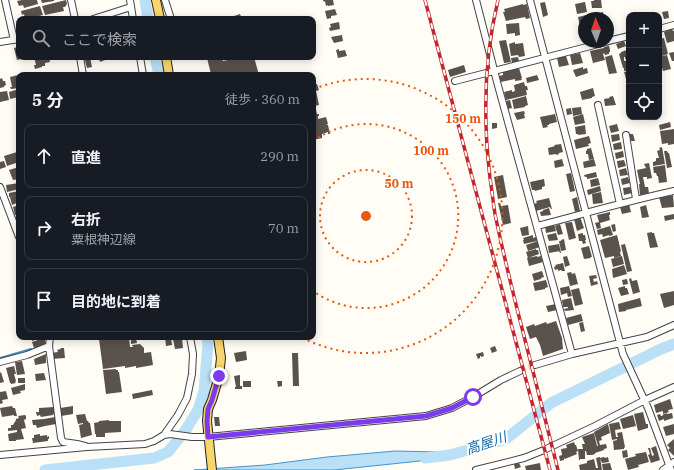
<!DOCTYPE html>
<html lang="ja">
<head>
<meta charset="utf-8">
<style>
  :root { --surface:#171b24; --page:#20242c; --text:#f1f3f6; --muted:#9ea1a6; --line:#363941 }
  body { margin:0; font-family:"IBM Plex Serif","Noto Sans JP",serif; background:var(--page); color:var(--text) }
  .controls { position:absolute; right:12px; top:12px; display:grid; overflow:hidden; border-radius:8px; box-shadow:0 2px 10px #0003 }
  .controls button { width:36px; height:36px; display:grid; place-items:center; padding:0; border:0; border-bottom:1px solid var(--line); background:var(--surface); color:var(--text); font:20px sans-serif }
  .compass { position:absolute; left:578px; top:12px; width:36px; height:36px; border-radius:50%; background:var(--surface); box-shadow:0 2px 10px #0003; rotate:358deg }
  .stop { position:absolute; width:12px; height:12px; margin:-9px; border:3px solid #7c3aed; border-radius:50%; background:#fff }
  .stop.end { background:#7c3aed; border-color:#fff; box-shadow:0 1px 4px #0008 }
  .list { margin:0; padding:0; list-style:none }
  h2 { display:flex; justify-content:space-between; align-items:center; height:52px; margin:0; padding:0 16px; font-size:17px }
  h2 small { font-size:13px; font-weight:400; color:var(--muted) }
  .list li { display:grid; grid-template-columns:26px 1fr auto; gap:12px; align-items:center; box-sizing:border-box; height:64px; margin:0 8px 8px; padding:0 8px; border:1px solid var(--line); border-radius:8px }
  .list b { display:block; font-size:15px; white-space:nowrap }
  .list p { margin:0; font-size:13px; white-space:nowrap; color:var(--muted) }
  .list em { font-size:13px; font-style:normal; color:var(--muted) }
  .icon { flex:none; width:22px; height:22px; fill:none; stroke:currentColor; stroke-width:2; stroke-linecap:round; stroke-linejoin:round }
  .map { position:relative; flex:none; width:674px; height:470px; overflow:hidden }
  .search { position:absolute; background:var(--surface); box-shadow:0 2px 10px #0003; left:16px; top:16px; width:300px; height:44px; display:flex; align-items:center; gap:10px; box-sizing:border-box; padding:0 14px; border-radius:8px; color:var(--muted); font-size:15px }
  .panel { position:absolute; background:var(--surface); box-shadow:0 2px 10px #0003; left:16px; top:72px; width:300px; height:268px; border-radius:8px }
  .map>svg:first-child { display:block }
</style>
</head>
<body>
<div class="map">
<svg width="674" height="470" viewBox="0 0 674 470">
  <rect width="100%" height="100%" fill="#fffdf5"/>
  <!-- water -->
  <path fill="#b9e0f7" stroke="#3f96cf" d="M395,451l43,1 1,7 -105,11h-140l71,-5 62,-8z"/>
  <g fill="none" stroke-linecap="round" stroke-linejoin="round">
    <!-- stream -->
    <path stroke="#3f96cf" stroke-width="2" d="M0,358l31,-9"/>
    <!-- river -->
    <path stroke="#b9e0f7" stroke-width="11" d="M145,0l3,19
      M155,57l4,18
      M425,458l25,-3 56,-16 45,-36 110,-54 13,-5
      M45,470l109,-12 14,-6 17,-21 13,-21 6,-19 4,-47 -1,-7"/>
  </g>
  <!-- building -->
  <path fill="#5a524d" d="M22,0h15l1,4 -14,4 -1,-3 -4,1 -2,-5z
    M41,0h13v1l-12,2z
    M66,0l1,4 -2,3h-2l1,4 -19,4 -3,-9z
    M323,0h10l1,5 -6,1v-1l-2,1 -1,-5 -1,1z
    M594,0h7l1,8h-10l-1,-7h3z
    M545,2l3,13 -5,2 -3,-14z
    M585,2l2,10 -10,2 -2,-10z
    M523,4v1l4,-1 3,14 -4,1 -1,-2 -19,4 -3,-9h2l-1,-3z
    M40,6l3,9 -17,4h-1l-1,-5 -2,1 -1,-4z
    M335,9l2,6 -6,1v2l-4,1 -2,-8z
    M668,11l1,7 -5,1 -2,-7z
    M603,12l1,6h-11v-3h2v-1z
    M240,14l2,5h-17z
    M587,15l1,3h-4v8l-4,1 -2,-10z
    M339,22l1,7 -10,2 -1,-3 2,-1 -1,-3z
    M519,23l1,12 -5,1v-3l-8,1 -1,-10z
    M672,29l1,2h1v10l-7,2 -3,-11z
    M342,35l1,6 -9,2 -3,-6z
    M664,38l4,16 -9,3v-18z
    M506,40l5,22 -7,1 -5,-22z
    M624,41l2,5 -8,3 -2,-5z
    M515,42v2l8,-1 2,13 -6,1 -1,-2 -7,1 -2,-12z
    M609,46l1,4v2h-1v2l-4,1 -1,-2 -1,1 2,6 -12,3 -3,-12 14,-3v-1z
    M18,47l1,10h2v2l-4,1 -3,-12z
    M339,49v2l6,-1 2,6 -9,2 -2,-8z
    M627,50l1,8 -3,1v-2h-1v4l5,-1v10l-5,1v-3h-1l-4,-14 2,-1v-1z
    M674,52v9h-2l-3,-8z
    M580,53l3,10 -11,2 -2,-10z
    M612,55l5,18 -8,1 -4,-17z
    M667,55l4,14 -8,2 -4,-14z
    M566,56l3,9 -10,2 -2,-9z
    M34,57h15l1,5 -5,1v3h-3v1l-7,2 -1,-4h2z
    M84,57h6l2,10 -5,1z
    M99,57h14l-13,5z
    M208,57h13l2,4 18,-4h13l5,18h-46v-2l-2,1 -4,-16z
    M518,57l1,4 -7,2 -1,-5z
    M464,65l2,7 -16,5 -2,-7z
    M583,67v2l4,-1 1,5 -12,4 -3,-7z
    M519,68l3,10h-1l1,2 -7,1v-2l-14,3 -2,-6 4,-1v-3z
    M629,71v10l-2,1 -3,-10z
    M18,75l1,13 -8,1 -1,-2h2l-2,-10z
    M537,75l2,5 -12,3 -1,-5z
    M313,77l2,7h2l2,6 -3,1 3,14 -4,1 2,8h2v2h-1v3l8,-2 2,7 -2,1h2l2,9h-2v-2l-6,2v4l-9,2z
    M2,78l1,3h2l1,4 -2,1v1l-4,1v-9z
    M524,82l1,4h2l1,4h-2l1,5 -21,5 -2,-8 8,-2v2l3,-1 -1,-6z
    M593,88l2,8 -3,1v1l-10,2 -2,-8z
    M19,89v8l-9,2 -1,-7z
    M7,91l2,9 -9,2v-10z
    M526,96l2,9 -3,1v1l-11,2 -2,-9z
    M613,96l3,9 -11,1 -1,-7 6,-1 -1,-1z
    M510,100l2,8 -4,1 -2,-8z
    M581,107l1,7 -9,2 -1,-8z
    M571,108l1,6 -5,1 -1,-6z
    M524,111l1,3h-1l1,4 -8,2 -3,-7z
    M555,114l2,8 -8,2v1h-2l1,2 -5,1 -3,-11z
    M583,114l2,9 -10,2 -2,-8z
    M670,122l1,5 -11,3 -1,-5z
    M492,123h5v5l-5,1z
    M617,124l2,7 -8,2 -2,-7z
    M585,125l1,9 -8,1v-1h-2l-1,-7z
    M674,129v15l-6,1v-2l-6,1 -2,-13z
    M619,134l1,6 -8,2 -1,-7z
    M629,134h4l2,7h-4z
    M589,136l2,7 -3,1 1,2 -13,3 -2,-9z
    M621,142l1,7 -8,1 -1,-6z
    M561,144l2,8 -4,1v1l-3,1v-1l-7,1 -1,-7 7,-2 -1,-1z
    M662,147l3,17 -12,2v-4l3,-1v-3h3l-2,-7 3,-1 -1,-2z
    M591,148l3,11 -5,1 -1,-6h-2v-3l1,-1v-1z
    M623,151l1,6 -8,2 -1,-6z
    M664,151h3l1,2h1l3,14 -5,1z
    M17,152l2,5v5l-12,4 -3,-10z
    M562,159l2,7 -9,2 -1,-7z
    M594,159l2,7 -12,2 -1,-6z
    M624,160l2,6 -8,2 -1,-7z
    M4,161l2,6 -6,2v-7z
    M649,163l3,15 -5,1v-2h-4l2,10h3l1,6 -9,2 -1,-11h1l-3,-14 9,-2 -2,-4z
    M665,165l2,17 -8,1 -1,-7h-1l-1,-3h-2l-1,-6z
    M19,167v12l-6,1 -4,-10z
    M626,168l2,7 -8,1 -1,-6z
    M596,172l1,5 -10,2v-2h-2l-1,-2z
    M571,173l4,18 -5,1 -4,-18z
    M503,175l4,22 -9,2 -4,-22z
    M628,177l2,6 -8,2 -1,-6z
    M598,178l2,7 -9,2 -1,-7z
    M544,179l1,7 -3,1v2l-7,2v-1h-3l-2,-8z
    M19,183v6l-12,3 -1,-7z
    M600,186l1,5 -13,4 -1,-5z
    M630,187l2,6 -8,2 -1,-7z
    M19,191v4l-10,2v-4z
    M601,192l2,11 -10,1 -1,-10z
    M19,195v7l-7,3 -2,-8z
    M669,195l1,1 3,-1 1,12 -12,1 -3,-11z
    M577,197l3,14 -5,1 -3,-13z
    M549,198l3,11h-1l-1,-2 -14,4 -2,-7 3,-1 -1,-2z
    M498,203h2l1,3 7,-1 3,18 -8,2z
    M629,204l2,8 -9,2 -2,-7z
    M19,205v9l-4,1 -2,-8z
    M646,205l3,12 -7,1 -2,-11z
    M549,208l2,7 -10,1 -1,-4 3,-1v-1z
    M610,212v3h-1l1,5 -10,3 1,5 -4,1 -2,-6 4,-1 -2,-7z
    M674,214v5l-9,2 -1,-5z
    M580,217l4,11 -7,3 -3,-12z
    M572,222l4,16 -7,2 -4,-17z
    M554,224l2,7 -10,2 -1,-7z
    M560,224l3,10 -5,1 -3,-9z
    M615,224l1,7 -3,1 -2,-7z
    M528,226l1,9 -7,1 -2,-8z
    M610,226l3,9 -4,1v-1l-6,2 -1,-3 -4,1 -1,-5z
    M652,232v1h2l4,14 -8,1 -3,-15z
    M556,233l2,7 -9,1 -2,-6z
    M583,233v2h2l1,5h-1l1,3 -3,1 -1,-3h-3l-1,-7z
    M533,235v3l3,-1 1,4 -13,3 -1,-4h1l-1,-2z
    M617,235l4,16 -1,1 1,4 -7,2v-2l-9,2 -5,-18z
    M564,239l2,11 -5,1 -2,-10h2v-1z
    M538,241l2,6 -12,4 -2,-6z
    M559,244l2,9h-1l-1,-2h1l-11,2 -1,-7z
    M625,244l7,27 -5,1 -6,-27z
    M589,246l3,11h-2l1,1 -7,1 -3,-11z
    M536,249v1h2l1,4 -11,4 -2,-6z
    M537,256v1l4,-1 2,6 -14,4 -2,-8z
    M567,256l3,9 -5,2 -2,-10z
    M622,256l2,8 -11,3 -2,-8z
    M563,263l2,8h-3l-1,-1 -3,1v-2l-3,1 -1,-3 2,-1 -1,-1z
    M624,265l3,9 -14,4 -1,-9z
    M542,271l2,6 -3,1v1l-7,2 -2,-7z
    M571,272l1,2 3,-1 3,11 -8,2 -3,-13z
    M596,275l1,3 -4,1 1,3 3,-1 1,3 -7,2 -2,-10z
    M631,278l1,3 5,-1 3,12 -7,2 -4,-15z
    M627,279l1,5 -5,1 -1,-5z
    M546,280l2,7 -3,1v1l-10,2 -2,-8z
    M569,286l3,10 -4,1 -1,-4 -6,2 -1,-7z
    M625,286v2h2l2,6 -8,2 -3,-8z
    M579,288l4,16 -8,2 -4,-16z
    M674,291v14l-10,3 -4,-14z
    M571,298l3,12 -9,1 -1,-2 4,-1v-1h-5l-1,-7z
    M640,298l2,8 -16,4v1l-7,1 -1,-8z
    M556,304l1,6 -9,2 -2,-6z
    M581,314l2,7 -15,4 -2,-7z
    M556,321l6,17 1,11 -20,7 -3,-11 13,-5 -13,5 -4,-8 -6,2 -4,-12 8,-3 1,2 11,-4 1,2z
    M583,322l2,9 -4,1 -2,-9z
    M31,337h13l-12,4z
    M47,337v2l-2,1 1,4 -12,4 -2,-6z
    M111,337h18l1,10h3l-1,-2 8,-1 4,4v5l7,-1 2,13 -17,3v-2l-11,2v-2l-22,3 -4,-30 12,-1z
    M165,337h6l1,8 -6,1z
    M136,338l1,5 -6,1v-5z
    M182,338l1,10 -8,1 -2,-10z
    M495,346l2,5 -5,2 -2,-5z
    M60,348h4l1,10 -13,1 -1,-6 7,-1 -1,-2 4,-1z
    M246,351l1,9 -11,2 -2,-9z
    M483,352l1,4 -3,1v-1h-1v2l-2,1 -2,-5z
    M292,353h6l1,33h-6z
    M46,354v9l-11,2 -1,-6z
    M22,361l3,13 -8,1 -2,-13z
    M14,366l2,8h-2l2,7 -1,1 1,1 -5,1v-1h-1l-4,-15z
    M116,369v1h2v2h1l3,20 -16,2 -3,-24z
    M1,372l3,10 -4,1v-10z
    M44,373l2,7 -10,1 -1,-7z
    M240,375v11h2v3h-7v-2h1l-2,-11z
    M18,378h7v5h-7z
    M243,381h8v6h-8z
    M277,381h5v5l-4,1z
    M25,384v6l-5,1 1,2 -8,2 -2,-7z
    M152,390l1,5 -20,4 -1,-5z
    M6,391l2,8 -6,1 1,3 -3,1v-12z
    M670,399l3,10 -5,1 1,2 -6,2v-3l-7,2 -2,-8z
    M12,406l1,2h2l2,8h-3v-1l-12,2 -2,-9z
    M73,406v8l-12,2 -1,-8z
    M54,407l1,7h-2v1l-12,2 -1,-2 -3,1 -1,-4h3v-4z
    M643,412l3,12h2v4l-10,3 -4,-17z
    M667,413v1l5,-1 1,5 -9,3v-2l-5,2 -2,-6 3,-1 1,2h2l-1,-1z
    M85,414l2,7h1l1,2h1l2,12 -11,3 -2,-13 4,-1v-1l-5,1 -2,-9z
    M25,415l1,1v3l-2,1 2,8 -5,1 3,10 -8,1v1h-7l-1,-7 9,-2v-2l-9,1v-3h3v-3h2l3,-5v-1l3,-1 -1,-2z
    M633,415l3,11 -13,3 -3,-10z
    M55,417l1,7 -11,2 -1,-7z
    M214,417h5l1,9h-5z
    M44,419l1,7 -8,2 -1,-3h-3l-1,-5z
    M109,420v1h12v11l-16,1v4h-9v-3h-1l-1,-11 5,-1v-1z
    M619,422l2,7 -6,1 1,7h2l-1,-4 5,-1 3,15 -1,1v1l-10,1 -1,-9 4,-1v-1l-5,1 -3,-16z
    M608,424l2,9 -9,4 1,3 -3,1 1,4 6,-1 1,4 -3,1v1l-9,3v1l-3,1h-5l-1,-4h-1v8h-5v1h-1l-1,-11h5l-1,-5h3l-3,-7 12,-4 3,13h1l-4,-14z
    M674,424v10l-8,2 -3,-9z
    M40,434v2l7,-1v2l2,-1v3h-1v2l-15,2 -1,-5h2v-3z
    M674,439v17l-6,-6 2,-2 -3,-3z
    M574,442l1,3h1l2,6 -2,1 1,2 -12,5v-1l-1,1v1l-4,1 -1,-5 3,-1 -1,-6 6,-1 -1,-3z
    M656,446l4,14 -9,3 -3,-8 2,-1 -2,-6h2l2,8 2,-1 -3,-7z
    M627,450l1,7 -5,1 -1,-7z
    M646,452l3,10 -11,3 1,2 -11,3 -3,-11 11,-3 -1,-2z
    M600,457l2,13h-22l-1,-5 8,-2v-2l7,-2 2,9h2l-2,-10z
    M604,457l1,1 3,-1 1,5 -7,1 -2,-5z
    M519,463l2,4 -6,2 -1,-5z
    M540,463l1,7h-15l-1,-4z
    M610,463l2,7h-9l-1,-6z"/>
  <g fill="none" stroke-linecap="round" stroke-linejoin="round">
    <!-- minor-tunnel -->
    <path stroke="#dbdad3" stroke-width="6" stroke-dasharray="6 3" stroke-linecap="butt" d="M520,371l15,-6"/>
    <defs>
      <path id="minor" d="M5,0l9,40
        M71,0l4,19
        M130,0l3,19
        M165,0l6,19
        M476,0l18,70 3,12 75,272
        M530,0l93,354 25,54 23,62
        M93,19l38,-12
        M659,29l15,-4
        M608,41l21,-5
        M0,42l19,-3
        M80,57l3,18
        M140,57l3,18
        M455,81l151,-39
        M598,105l22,99
        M626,135l10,64
        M0,187l19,50
        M537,226c46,-12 91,-25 137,-35
        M50,337l-1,9 12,92 2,4 14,2 8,2
        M0,362l27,-7 22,-9
        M535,365l37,-11 75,-17 27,-12
        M164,435l14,-20 9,-17 5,-24 1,-20 -3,-17
        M0,455l87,-8 58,-3 9,-3 10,-6 6,-1 22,3h16l218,-21 26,-8 21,-11 28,-17 19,-9
        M476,470l48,-12 20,-8 51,-24 50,-26 29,-13
        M663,470l11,-8"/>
      <path id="major" d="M156,0l4,19
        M166,57l3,18
        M212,470l-5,-49 1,-12 4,-9 7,-24 2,-18 -3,-21"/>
    </defs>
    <!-- minor casing -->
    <use href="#minor" stroke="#444" stroke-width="8"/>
    <!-- major casing -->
    <use href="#major" stroke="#222" stroke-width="10"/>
    <!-- minor -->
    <use href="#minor" stroke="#fff" stroke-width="6"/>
    <!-- major -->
    <use href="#major" stroke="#f9d66b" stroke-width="8"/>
    <defs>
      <path id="rail" d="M425,0l125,470
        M498,0c-14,58 -15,119 -8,178 2,12 3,24 5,36 8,39 18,79 28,118 12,46 23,92 35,138"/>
    </defs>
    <!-- rail casing -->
    <use href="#rail" stroke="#c4262e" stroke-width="3.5"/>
    <!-- rail -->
    <use href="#rail" stroke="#fff" stroke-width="2" stroke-dasharray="6" stroke-linecap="butt"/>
  </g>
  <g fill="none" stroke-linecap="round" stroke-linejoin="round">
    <!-- route -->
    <path stroke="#7c3aed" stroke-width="5" d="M219,376l-7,24 -4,9 -1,12 1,16 218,-21 26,-8 21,-11"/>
  </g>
  <!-- distance rings -->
  <g fill="none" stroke="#e8590c" stroke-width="2" stroke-dasharray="2 4">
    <circle cx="366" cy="216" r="46"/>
    <path d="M313 141A92 92 0 1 1 313 291"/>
    <path d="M314 89A137 137 0 1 1 303 338"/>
  </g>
  <g text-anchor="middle" stroke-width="4" stroke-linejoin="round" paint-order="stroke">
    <!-- water labels -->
    <g font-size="14" font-style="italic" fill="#1768a6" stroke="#fff">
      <text transform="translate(486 443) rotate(-19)" y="5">高屋川</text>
    </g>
  </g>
  <circle cx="366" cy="216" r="6" fill="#e8590c" stroke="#fff" stroke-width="2"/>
  <g font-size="12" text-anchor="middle" font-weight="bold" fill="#e8590c" stroke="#fff" stroke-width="4" stroke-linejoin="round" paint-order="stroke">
    <text x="463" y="123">150 m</text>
    <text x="431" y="155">100 m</text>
    <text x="399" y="188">50 m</text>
  </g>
</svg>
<div class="controls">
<button>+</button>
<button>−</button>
<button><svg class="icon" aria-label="locate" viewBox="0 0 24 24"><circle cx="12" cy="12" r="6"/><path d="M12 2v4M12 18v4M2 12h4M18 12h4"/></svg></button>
</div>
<svg class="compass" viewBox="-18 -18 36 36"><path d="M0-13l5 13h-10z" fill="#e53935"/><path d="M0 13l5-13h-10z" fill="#9ea1a6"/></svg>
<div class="stop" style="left:473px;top:397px"></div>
<div class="stop end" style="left:219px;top:376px"></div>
<div class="search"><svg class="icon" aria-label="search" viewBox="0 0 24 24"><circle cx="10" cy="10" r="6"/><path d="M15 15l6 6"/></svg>ここで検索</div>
<section class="panel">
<h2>5 分<small>徒歩 · 360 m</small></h2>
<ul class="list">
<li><svg class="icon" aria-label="ahead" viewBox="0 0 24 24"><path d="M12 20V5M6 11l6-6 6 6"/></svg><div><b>直進</b></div><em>290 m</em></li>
<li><svg class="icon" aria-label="right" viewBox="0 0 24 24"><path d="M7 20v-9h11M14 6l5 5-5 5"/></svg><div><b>右折</b><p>粟根神辺線</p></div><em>70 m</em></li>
<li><svg class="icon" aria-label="arrive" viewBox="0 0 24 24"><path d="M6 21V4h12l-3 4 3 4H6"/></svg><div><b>目的地に到着</b></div></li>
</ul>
</section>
</div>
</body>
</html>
